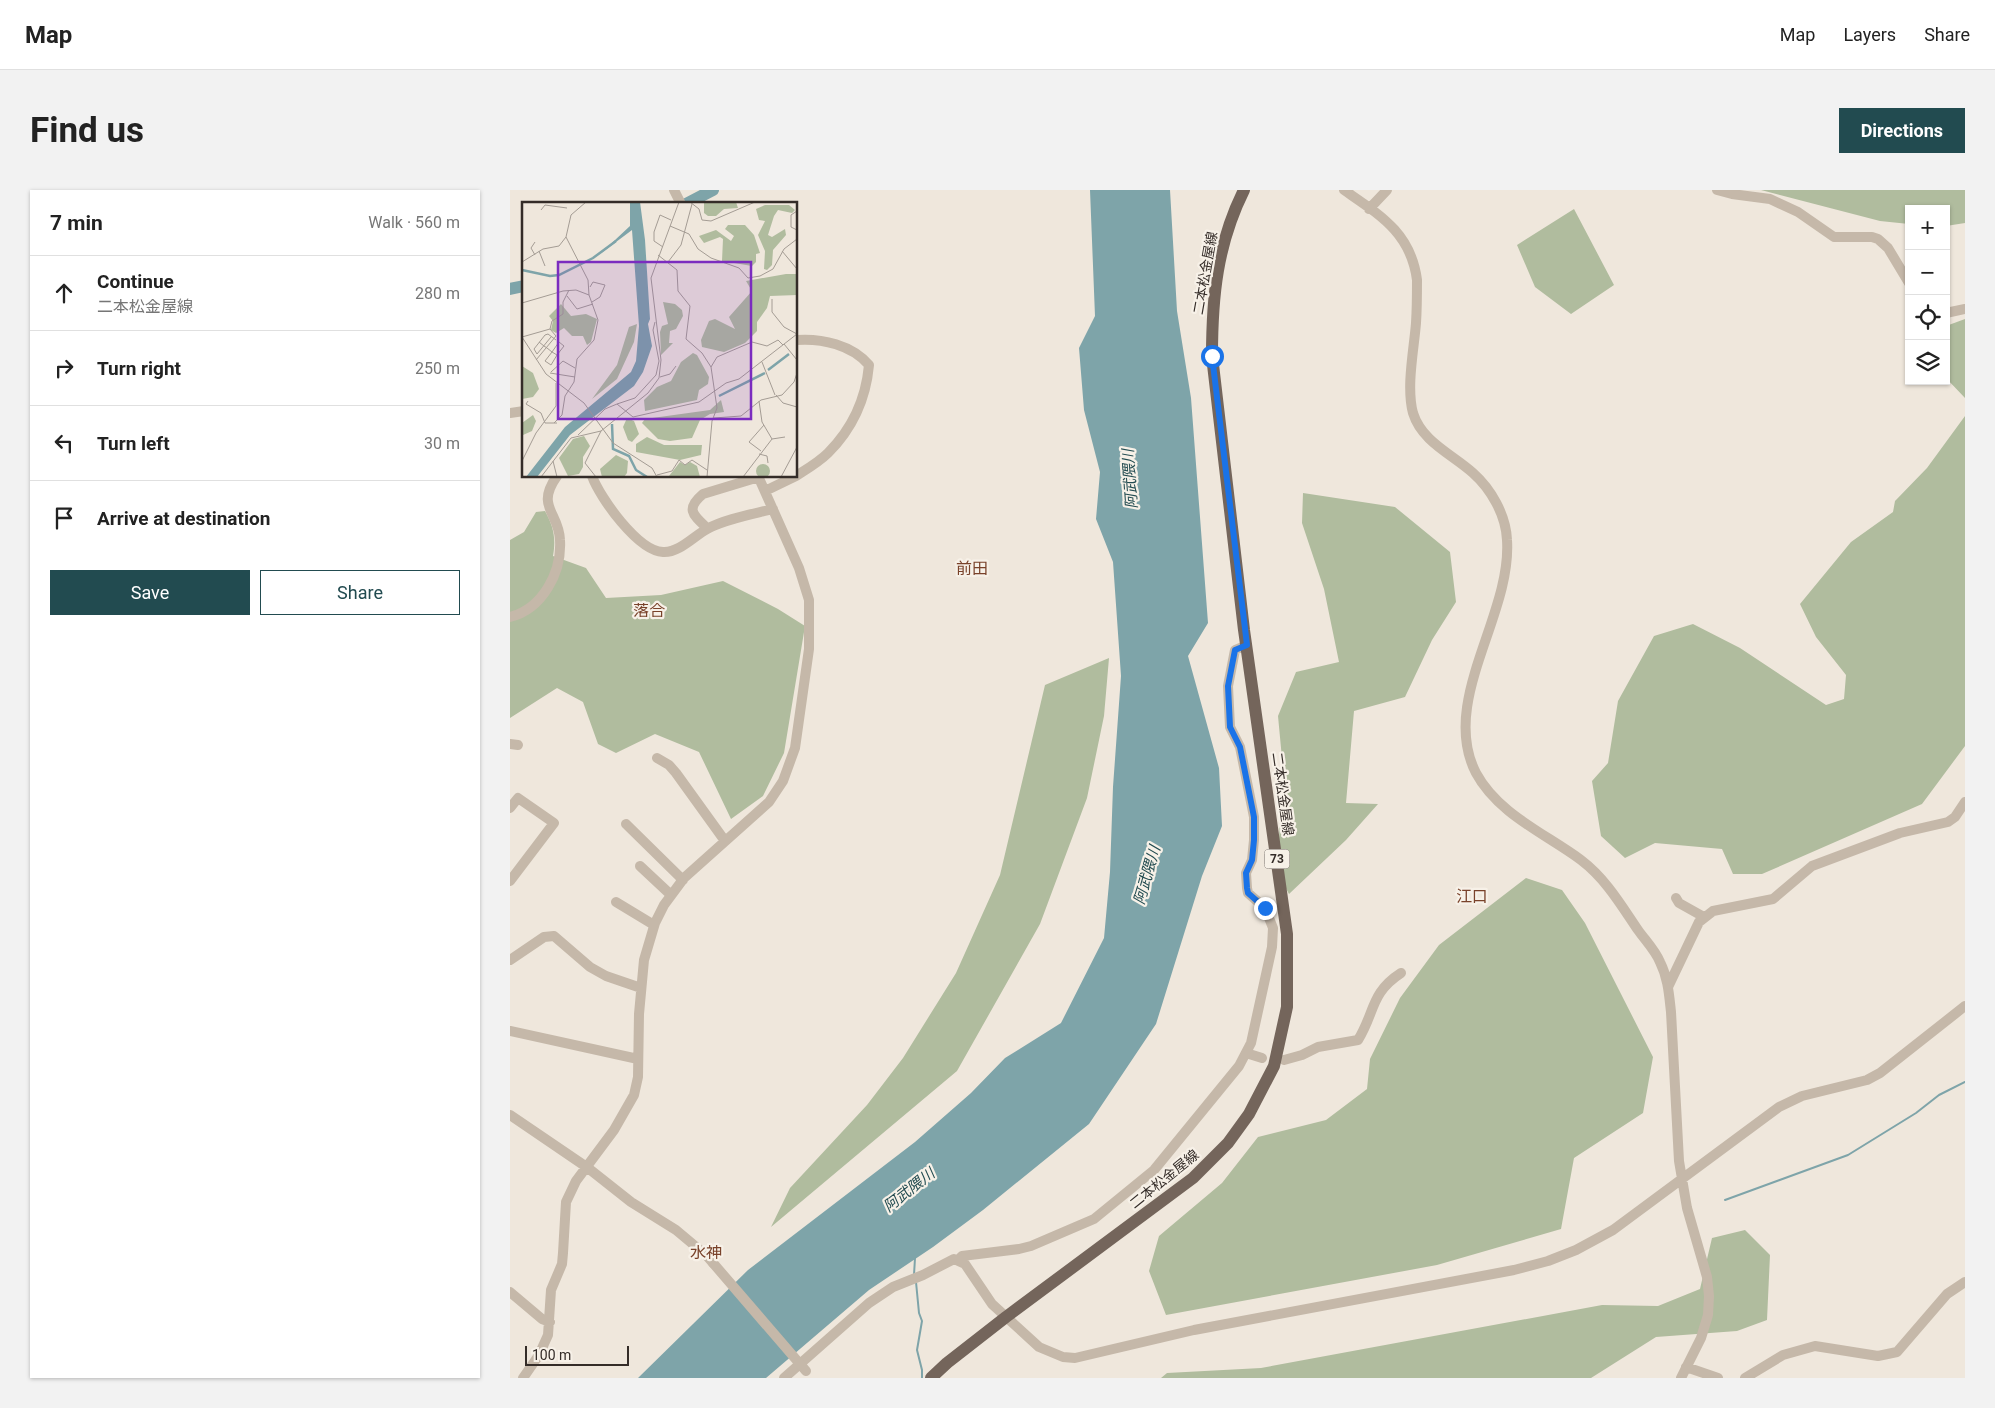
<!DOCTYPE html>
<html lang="en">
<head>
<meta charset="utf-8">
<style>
  :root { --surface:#fff; --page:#f2f2f2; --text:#222; --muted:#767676; --line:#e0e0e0; --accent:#224b50 }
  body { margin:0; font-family:Roboto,"Noto Sans JP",sans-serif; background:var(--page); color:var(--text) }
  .controls { position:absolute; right:15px; top:15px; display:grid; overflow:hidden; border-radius:0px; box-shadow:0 1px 4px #0004 }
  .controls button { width:45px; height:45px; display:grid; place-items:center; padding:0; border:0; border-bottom:1px solid var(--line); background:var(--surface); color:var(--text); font:25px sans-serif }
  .scale { position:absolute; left:15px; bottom:12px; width:104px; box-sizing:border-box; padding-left:5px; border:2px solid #342c28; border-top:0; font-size:14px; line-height:18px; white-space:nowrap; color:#342c28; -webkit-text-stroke:4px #f7f1e8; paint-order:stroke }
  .stop { position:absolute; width:15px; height:15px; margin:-11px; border:4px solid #1a73e8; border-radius:50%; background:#fff }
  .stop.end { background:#1a73e8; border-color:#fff; box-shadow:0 1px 5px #0008 }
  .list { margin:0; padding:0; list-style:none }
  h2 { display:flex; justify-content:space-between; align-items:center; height:65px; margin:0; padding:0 20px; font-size:21px }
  h2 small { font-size:16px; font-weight:400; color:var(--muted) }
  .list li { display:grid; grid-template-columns:32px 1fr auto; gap:15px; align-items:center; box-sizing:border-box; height:75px; padding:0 20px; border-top:1px solid var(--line) }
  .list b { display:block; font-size:19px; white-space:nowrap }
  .list p { margin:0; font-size:16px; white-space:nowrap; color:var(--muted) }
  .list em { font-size:16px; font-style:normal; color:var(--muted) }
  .actions { display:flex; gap:10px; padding:15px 20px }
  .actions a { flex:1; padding:11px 0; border:1px solid var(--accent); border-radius:0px; text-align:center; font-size:18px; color:var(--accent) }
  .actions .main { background:var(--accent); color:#fff }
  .icon { flex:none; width:28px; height:28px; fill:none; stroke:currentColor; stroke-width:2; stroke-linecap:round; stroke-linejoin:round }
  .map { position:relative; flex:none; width:1455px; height:1188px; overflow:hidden; border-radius:0px }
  header { display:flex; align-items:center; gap:30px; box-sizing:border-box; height:70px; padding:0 25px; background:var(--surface); border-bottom:1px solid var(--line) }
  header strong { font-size:24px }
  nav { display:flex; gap:28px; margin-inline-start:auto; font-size:18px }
  .intro { display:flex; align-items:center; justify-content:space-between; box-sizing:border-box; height:120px; padding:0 30px }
  h1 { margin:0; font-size:35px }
  .button { padding:12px 22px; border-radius:0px; background:var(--accent); color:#fff; font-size:18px; font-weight:700 }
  main { display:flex; gap:30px; padding:0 30px }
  aside { flex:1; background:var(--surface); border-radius:0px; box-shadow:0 1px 4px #0004 }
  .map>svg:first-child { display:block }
</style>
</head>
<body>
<header>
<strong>Map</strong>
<nav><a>Map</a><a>Layers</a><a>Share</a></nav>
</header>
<div class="intro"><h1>Find us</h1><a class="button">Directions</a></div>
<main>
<aside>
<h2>7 min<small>Walk · 560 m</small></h2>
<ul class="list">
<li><svg class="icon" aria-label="ahead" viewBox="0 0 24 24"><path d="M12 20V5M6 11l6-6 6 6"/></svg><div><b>Continue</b><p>二本松金屋線</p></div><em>280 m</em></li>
<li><svg class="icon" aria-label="right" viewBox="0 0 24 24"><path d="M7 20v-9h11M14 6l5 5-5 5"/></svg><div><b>Turn right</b></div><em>250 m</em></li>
<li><svg class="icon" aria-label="left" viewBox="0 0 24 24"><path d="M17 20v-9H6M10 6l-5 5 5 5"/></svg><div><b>Turn left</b></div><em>30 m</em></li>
<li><svg class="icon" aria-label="arrive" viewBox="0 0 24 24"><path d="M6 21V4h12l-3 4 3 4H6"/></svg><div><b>Arrive at destination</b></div></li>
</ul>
<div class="actions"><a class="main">Save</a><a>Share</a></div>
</aside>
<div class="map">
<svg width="1455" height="1188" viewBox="0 0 1455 1188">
  <rect width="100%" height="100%" fill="#efe7dc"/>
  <!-- green -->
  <path fill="#b0bc9e" d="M1251,0h204v33l-19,3v-17h-37v15l-29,-3z
    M1064,19l40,76 -43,29 -36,-27 -18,-42z
    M1455,129v79l-19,-20v-52z
    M1455,226v330l-43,58 -160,70h-29l-11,-25 -67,-6 -30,15 -24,-22 -9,-55 16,-18 10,-62 36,-65 39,-12 47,24 86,57 18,-6 2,-24 -30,-38 -16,-33 51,-62 42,-30 2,-11 32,-33z
    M793,303l92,14 55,45 6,50 -24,38 -27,57 -51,14 -8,92 32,1 -32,36 -57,54 -12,-22 6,-103 -5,-53 18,-44 43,-10 -15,-73 -22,-66z
    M35,321c9,16 11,28 8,45l33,12 20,30 55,-3 62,-14 55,28 27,17 -21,127 -21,43 -32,23 -32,-67 -44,-18 -39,19 -18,-9 -15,-42 -26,-14 -47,30v-178l14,-8 12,-20z
    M599,468l-5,58 -17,82 -47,126 -83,147 -186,156 19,-39 77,-83 36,-47 53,-85 44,-98 45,-190z
    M1016,688l36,12 23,33 68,134 -10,56 -69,45 -13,71 -124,36 -271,50 -17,-44 10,-35 63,-53 36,-46 68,-17 41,-31 3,-30 30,-61 39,-53z
    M1235,1040l25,25 -3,65 -30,11 -81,6 -65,41h-430l6,-5 94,-5 341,-63 56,1 42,-17 12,-51z"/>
  <!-- water -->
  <path fill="#7ea4a9" d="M580,0h80l7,121 14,87 17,225 -20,33 31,112 3,58 -20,50 -46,148 -67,100 -106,86 -50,37 -64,43 -103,88h-128l110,-108 167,-128 56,-49 34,-35 56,-35 43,-85 6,-66 3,-85 8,-111 -8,-114 -17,-43 4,-47 -16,-62 -5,-62 16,-32z"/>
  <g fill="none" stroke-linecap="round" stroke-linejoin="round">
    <!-- stream -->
    <path stroke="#7ea4a9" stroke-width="2" d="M1215,1010l123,-45 68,-42 23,-18 26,-13
      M404,1085l1,-17
      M406,1092l3,31 3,8 -5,29 5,20v8"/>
    <!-- river -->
    <path stroke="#7ea4a9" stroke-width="12" d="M176,14l27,-14
      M0,99l14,-3"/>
    <!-- minor -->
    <path stroke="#c5b8a9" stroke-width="10" d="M164,0l7,14
      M834,0c36,25 67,43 73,90 0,14 0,28 -1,43 -2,26 -10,64 -3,90 9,29 39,41 60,60 18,16 33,42 34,67 5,76 -68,161 -31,233 22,41 70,61 105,87 25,19 40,45 57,70 7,10 17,20 22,32 8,16 9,32 11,50l8,149 8,47 20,69 2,19 -1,19 -7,23 -20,40
      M1207,0l15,4 38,5 28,13 36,25h38l6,2 10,9 21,35
      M859,19l18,-19
      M1436,123l19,-4
      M286,150c26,-2 56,5 73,25 -3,33 -17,64 -41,88 -9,9 -21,16 -32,23
      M0,223l14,-2
      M82,286c8,22 46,75 71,76 16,1 31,-16 44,-23 18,-10 46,-15 66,-20
      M255,301l31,-15
      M197,338c-14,-13 -22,-19 -4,-34l56,-17
      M0,427c32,-8 52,-44 50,-77 -1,-28 -25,-33 -3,-64
      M0,554l8,1
      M147,568l12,7 7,8 49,68
      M0,618l8,-10 36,25 -44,58
      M116,634l57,56
      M130,676l31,29
      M1166,708l3,5 25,14
      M106,712l38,23
      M0,770l34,-23 10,-1 36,31 16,9 35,12
      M1158,797l31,-65 14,-11 60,-12 39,-33 88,-33 48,-11 7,-5 10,-15
      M0,841l128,28
      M736,863l16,5
      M774,870l18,-5 16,-8 40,-7c17,-27 12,-47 43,-67
      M0,925l78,53 43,34 45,28 31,26 6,7
      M448,1070l4,-4 57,-7 12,-3 63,-27 60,-49 85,-104 12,-23 21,-96 1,-19 -8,-20 -17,-15 -1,-5 -1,-15 6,-13 2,-20v-23l-14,-70 -10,-20 -2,-41 7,-36 12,-5
      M0,1102l32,27 8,3
      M1176,1177l32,11
      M13,1188l16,-23 9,-20 3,-45 11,-26 1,-11 3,-51 10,-21 38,-51 20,-35 4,-18 1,-63 5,-54 11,-37 9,-18 20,-27 85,-76 14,-21 12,-33 14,-99v-49l-10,-32 -41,-92
      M274,1188l85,-75 24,-16 30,-12 31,-16 11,5 27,40 47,43 24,10 12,1 119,-28 320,-60 34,-9 28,-11 37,-20 166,-123 23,-11 65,-16 13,-7 85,-67
      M1235,1188l38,-23 32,-9 63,10 19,-4 50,-58 18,-12"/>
    <!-- major -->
    <path stroke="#74655b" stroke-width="12" d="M421,1188l16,-15 59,-46 187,-139 35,-35 21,-29 25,-48 13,-59v-73l-43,-304 -32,-274c0,-59 5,-112 32,-166"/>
    <!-- minor-bridge -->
    <path stroke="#c5b8a9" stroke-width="10" d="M203,1073l93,108"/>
  </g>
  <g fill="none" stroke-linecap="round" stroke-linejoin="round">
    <!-- route -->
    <path stroke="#1a73e8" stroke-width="6" d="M702,166l35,289 -12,5 -7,36 2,41 10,20 14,70v23l-2,20 -6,13 1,15 1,5 17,15"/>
  </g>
  <g text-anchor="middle" stroke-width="4.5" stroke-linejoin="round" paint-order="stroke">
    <!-- shield labels -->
    <rect fill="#f7f1e8" stroke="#6e6762" stroke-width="1" x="754.5" y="659.5" width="25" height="19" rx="4"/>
    <g font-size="12" font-weight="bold" fill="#342c28">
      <text x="767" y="673">73</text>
    </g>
    <!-- street labels -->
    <g font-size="14" fill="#342c28" stroke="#f7f1e8">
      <text transform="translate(695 83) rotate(-80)" y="5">二本松金屋線</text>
      <text transform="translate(773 604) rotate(82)" y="5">二本松金屋線</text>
      <text transform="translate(654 989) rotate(-39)" y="5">二本松金屋線</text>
    </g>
    <!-- water labels -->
    <g font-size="15" font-style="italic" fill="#224b50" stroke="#f7f1e8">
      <text transform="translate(620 289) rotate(-94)" y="5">阿武隈川</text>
      <text transform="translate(637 685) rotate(-74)" y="5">阿武隈川</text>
      <text transform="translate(399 1000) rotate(-38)" y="5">阿武隈川</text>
    </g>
    <!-- quarter labels -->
    <g font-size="16" fill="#79422a" stroke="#f7f1e8">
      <text x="462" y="384">前田</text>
      <text x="139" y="426">落合</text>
      <text x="962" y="712">江口</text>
      <text x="196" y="1068">水神</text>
    </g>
  </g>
  <!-- overview -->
  <g transform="translate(12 12)">
    <rect width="275" height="275" fill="#efe7dc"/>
    <path d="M182,0h32l2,6 -14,1 -8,7h-8l-4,-3zM243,3h24l6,5 -3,3 -14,-3 -4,6 -6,19 4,2 13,-8 1,6 -13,15 -1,15 -5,5 -3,-1 1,-18 -7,-16 7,-14 -6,-1 -3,-11zM206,23h17l9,10 6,18 -4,1v8l-4,4 -30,-5 1,-22 -3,-2 -16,6 -5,-7 17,-6 15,11 3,-5 -9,-7zM264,72h11v21l-27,1 -3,12 -10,14v9l-12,12 -21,9 -22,-5 -1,-7 8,-19 6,-2 20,10 -6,-12 23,-26 -6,-10zM141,100l12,2 7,6 1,6 -7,13 -6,2 -1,12h4l-12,12 -1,-23 2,-6 6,-2zM39,102l10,12 15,-2 11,5 -6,23 -4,3 -4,-9h-11l-8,-8 -8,5 -5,-3 2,-9 -4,-5zM115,122l-3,18 -17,37 -25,20 25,-34 12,-38zM171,151l4,2 12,22 -1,7 -9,6 -2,10 -52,11 -1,-11 13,-13 14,-6 10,-19zM0,164l11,7 6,16 -6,8 -11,2zM199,198l3,12 -14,2 -10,6 -8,18 -22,3 -12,-2 -16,-16 3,-4 65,-9zM11,213l3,6 -4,10 -9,4 -1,-12zM105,216l7,3 5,13 -7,8 -4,-2 -5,-13zM62,234l6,10 -7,11v10l-4,7 -11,2 -9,-18 14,-19zM125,235l17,8h38l-1,10 -21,5 -44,-8v-8zM94,253l12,6 -1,12 -3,4h-22l-2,-8zM158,260l5,3 5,-3 7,4 3,11 -31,-1zM234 269a7 7 0 1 1 14 0a7 7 0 1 1-14 0Z" fill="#b0bc9e"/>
    <path d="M108,0h10l5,38 5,79 -2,5 4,22 -9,26 -9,14 -64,49 -33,42h-11l39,-50 66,-55 5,-11 3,-35 -7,-96 -32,24 30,-28z" fill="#7ea4a9"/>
    <path fill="none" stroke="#7ea4a9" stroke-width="2.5" d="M0,68l28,6 9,-1 34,-17 23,-17M246,168l21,-16M197,194l46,-23M90,222l1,25 16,7 7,14 11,7"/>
    <path fill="none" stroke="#a49c94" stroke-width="1" d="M168,0l9,7 3,11 9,1 44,-19M19,8l4,-5 22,3M275,9l-6,4v12l6,3M148,24l19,8 9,15 13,9 28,10 9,10 12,-2 13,-7 11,-20 13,-10M141,45l-9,-6v-9l6,-17 11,5M17,49l6,15M260,49l15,18M13,53l-4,-7 4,-6M136,53l19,15 1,21 12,15 -4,33 16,14 9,14 6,41 -5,13 -5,56M0,60l21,-13 16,-3 7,-9 5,-22 15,-13M146,60l13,-17 11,-41M68,85l3,-5 12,3 -5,12 -8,5M45,94l10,13 16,-5M250,97v13l12,15 13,7M0,101l41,-12 13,-1 13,5M28,127l2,-8 11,-7v-12l6,-12M0,135l24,37 38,29 29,40 39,25 5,9M0,135l28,-8 6,7 -20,24M29,135l-14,17 -3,-5 11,-14 3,-1 8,6M17,140l5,4 3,2 5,4 5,3 7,-9 -5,-4 -7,10 -7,9 6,4 6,-10M262,142l13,16M240,160l13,33M189,165l6,-10 35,-15 15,4 11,-6 5,5M29,170l12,-11 12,7M28,171l25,4M138,175l10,-3 6,-8M254,193l7,8 14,4M6,199l-2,3 15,9 4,10h12M237,199l3,21 10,17M95,202l18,-6 21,-23 3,-14 -6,-31 2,-8M192,216l27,-2 20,-16 21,-5 12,-13 3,-9M32,221l8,-8 3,-19 9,-14 3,-23 17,-19 4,-20 -9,-25 -1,-15 -22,-43M56,233l27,-26 12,-5 16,13 66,-15 27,-19 13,-4 58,-45M239,249l-12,-9 15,-17M237,252l8,2 1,7M0,259l14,-28 20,-27v-23M31,259l4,16M135,273l15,-4 7,-11 6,5 7,-5 15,10M19,275l30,-39 30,-7 47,-38 11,-15 2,-18 -10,-82 28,-76M74,275l-11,-14 16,-32M221,275l29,-38 13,-2M259,275l16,-30"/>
    <path fill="#7b2cbf" fill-opacity="0.15" stroke="#7b2cbf" stroke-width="2.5" d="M36,60h193v157h-193z"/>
    <rect width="275" height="275" fill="none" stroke="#342c28" stroke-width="2.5"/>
  </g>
</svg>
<div class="controls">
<button>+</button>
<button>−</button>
<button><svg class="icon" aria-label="locate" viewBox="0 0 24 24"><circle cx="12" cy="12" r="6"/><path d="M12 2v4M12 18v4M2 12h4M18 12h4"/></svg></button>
<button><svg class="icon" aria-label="layers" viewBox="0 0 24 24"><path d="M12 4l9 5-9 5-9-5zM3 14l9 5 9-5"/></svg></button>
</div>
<div class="scale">100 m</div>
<div class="stop" style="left:702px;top:166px"></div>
<div class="stop end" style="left:755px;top:718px"></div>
</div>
</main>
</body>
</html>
